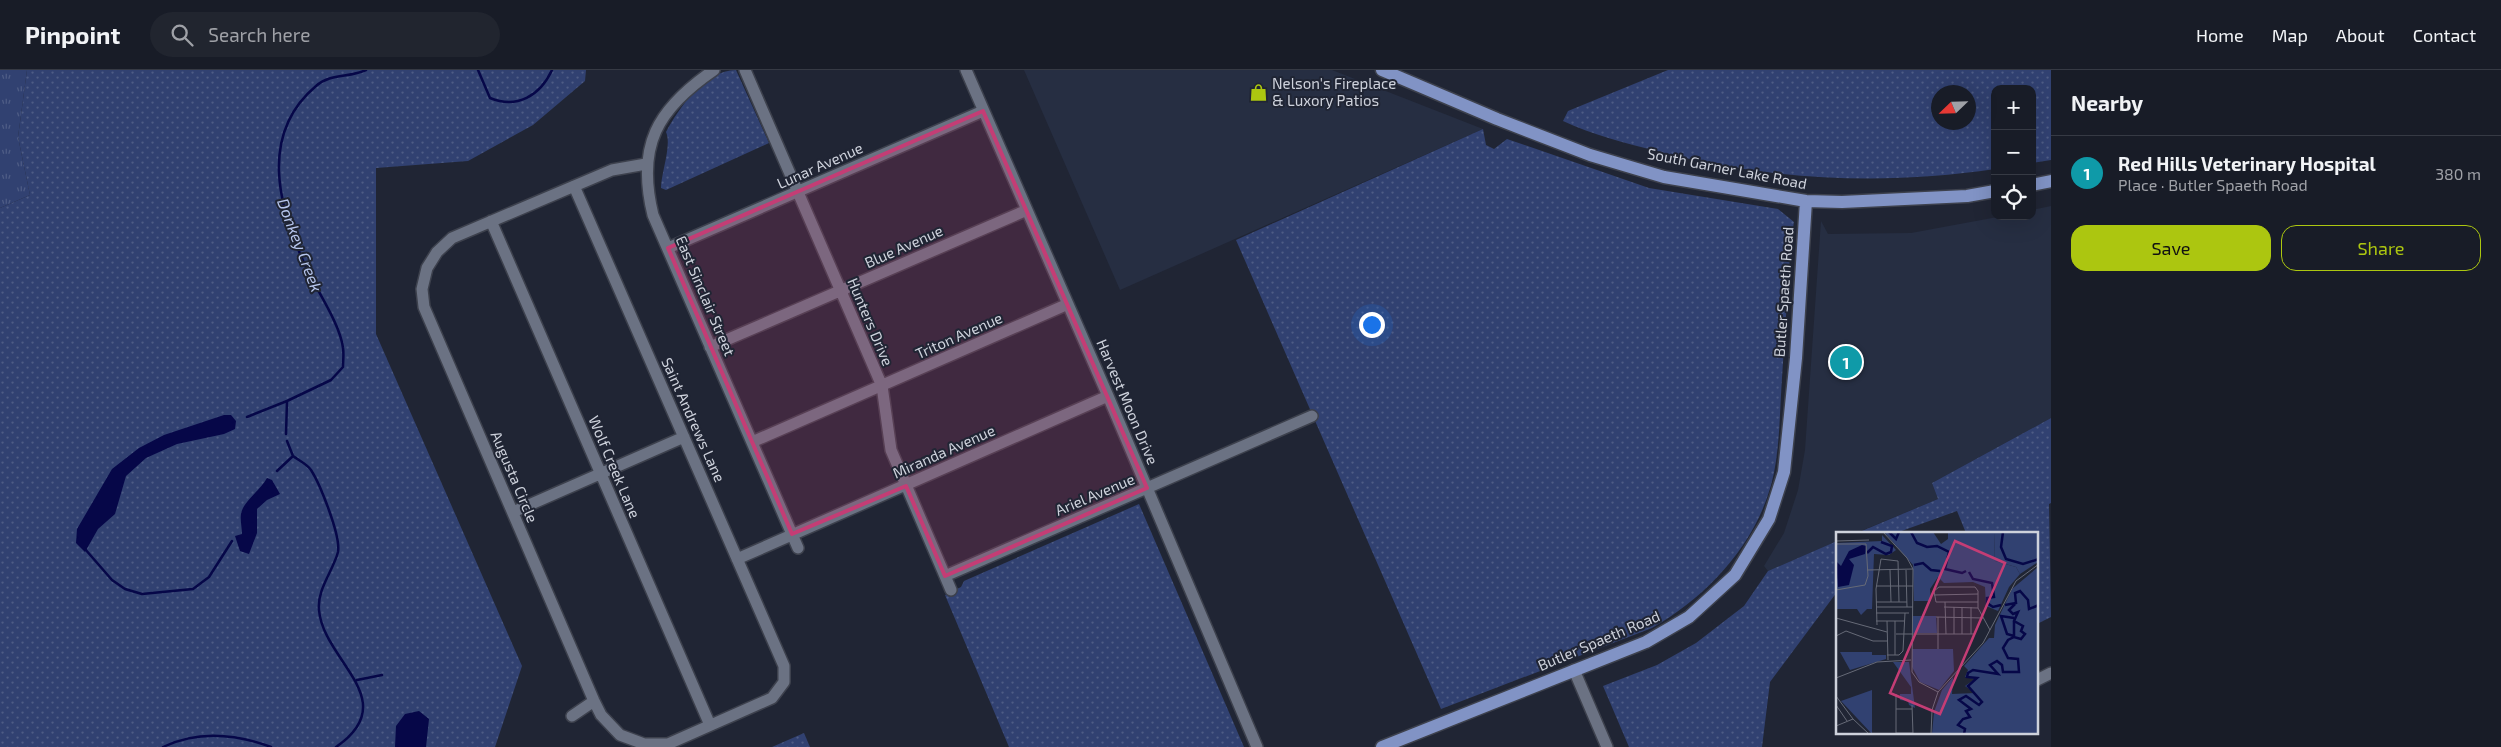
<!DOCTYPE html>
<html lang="en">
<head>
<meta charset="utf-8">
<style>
  :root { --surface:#181c27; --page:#21252f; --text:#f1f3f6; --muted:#9fa1a7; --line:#363a44; --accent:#acc610 }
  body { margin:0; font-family:"Exo 2",sans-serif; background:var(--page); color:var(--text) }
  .controls { position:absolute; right:15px; top:15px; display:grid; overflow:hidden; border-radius:10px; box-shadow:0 5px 20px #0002 }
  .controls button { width:45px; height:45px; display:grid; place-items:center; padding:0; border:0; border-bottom:1px solid var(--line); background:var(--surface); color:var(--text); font:25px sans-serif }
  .compass { position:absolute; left:1931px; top:15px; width:45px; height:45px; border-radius:50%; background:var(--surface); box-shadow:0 5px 20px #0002; rotate:247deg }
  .you { position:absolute; left:1371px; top:254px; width:18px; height:18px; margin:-12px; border:4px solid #fff; border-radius:50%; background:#1a73e8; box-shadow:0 0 0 8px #1a73e833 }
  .badge { display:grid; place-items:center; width:32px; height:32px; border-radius:50%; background:var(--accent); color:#fff; font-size:16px; font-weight:700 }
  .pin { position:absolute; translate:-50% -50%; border:2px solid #fff; box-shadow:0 1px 5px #0006 }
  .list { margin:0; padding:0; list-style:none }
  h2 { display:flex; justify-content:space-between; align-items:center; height:65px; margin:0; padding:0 20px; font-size:21px }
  h2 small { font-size:16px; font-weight:400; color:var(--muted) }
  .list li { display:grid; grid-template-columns:32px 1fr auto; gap:15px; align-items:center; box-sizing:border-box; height:75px; padding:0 20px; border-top:1px solid var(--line) }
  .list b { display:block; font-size:19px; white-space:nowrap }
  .list p { margin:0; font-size:16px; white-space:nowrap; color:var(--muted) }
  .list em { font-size:16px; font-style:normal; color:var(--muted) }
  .actions { display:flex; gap:10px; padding:15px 20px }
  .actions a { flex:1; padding:11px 0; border:1px solid var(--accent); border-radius:15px; text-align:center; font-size:18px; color:var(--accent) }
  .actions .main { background:var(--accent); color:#111 }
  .icon { flex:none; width:28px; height:28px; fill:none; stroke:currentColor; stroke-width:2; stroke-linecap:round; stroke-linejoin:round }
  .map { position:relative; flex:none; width:2051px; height:677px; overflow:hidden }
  header { display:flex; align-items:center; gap:30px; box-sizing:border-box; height:70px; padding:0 25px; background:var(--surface); border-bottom:1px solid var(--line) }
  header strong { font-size:24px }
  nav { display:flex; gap:28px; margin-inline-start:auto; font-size:18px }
  .search { width:350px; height:45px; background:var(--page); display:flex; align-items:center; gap:12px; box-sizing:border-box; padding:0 18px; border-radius:28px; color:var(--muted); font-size:19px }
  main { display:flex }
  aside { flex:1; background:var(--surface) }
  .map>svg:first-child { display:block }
</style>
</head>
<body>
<header>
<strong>Pinpoint</strong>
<div class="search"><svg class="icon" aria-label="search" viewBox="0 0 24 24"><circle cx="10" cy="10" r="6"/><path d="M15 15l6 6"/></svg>Search here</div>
<nav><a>Home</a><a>Map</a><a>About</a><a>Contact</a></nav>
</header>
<main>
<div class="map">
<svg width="2051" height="677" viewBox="0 0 2051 677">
  <defs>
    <pattern id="grass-dots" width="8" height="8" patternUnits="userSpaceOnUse" patternTransform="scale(1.25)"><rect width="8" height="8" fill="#314171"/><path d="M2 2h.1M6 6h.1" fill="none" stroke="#4e5c85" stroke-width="1.8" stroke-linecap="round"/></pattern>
    <pattern id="park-tufts" width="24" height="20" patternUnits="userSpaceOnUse" patternTransform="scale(1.25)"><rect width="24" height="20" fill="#314171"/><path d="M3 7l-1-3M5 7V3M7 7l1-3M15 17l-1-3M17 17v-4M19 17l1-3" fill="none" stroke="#4e5c85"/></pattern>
  </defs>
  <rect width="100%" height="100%" fill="#202534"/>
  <!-- built -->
  <path fill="#262e42" d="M1024,0h308l151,59 -363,161z
    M2051,136v212l-119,65 6,16 -82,34h-19v8l-69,30 -4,-5 20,-33 14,-43 7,-40 16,-229 7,13 83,-1 92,-17h29v-6z"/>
  <!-- grass -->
  <path fill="url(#grass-dots)" fill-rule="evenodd" d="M27,0h559l-1,11 -52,44 -65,36 -92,7v166l146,332 -27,81h-495v-539l30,-13 -12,-58z
    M736,0l33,73 -103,47 -5,-2c0,-15 11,-43 5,-56 13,-24 39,-62 70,-62z
    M1668,0h383v90l-19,3v-74h-37v80c-113,17 -228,11 -338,-18 -32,-8 -64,-16 -94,-30l5,-10zM1938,22h30v30h-30z
    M1483,59l3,16 8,4 13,-10 142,49 129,21 16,13 -3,17c-3,46 -6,93 -9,139 -2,28 -2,56 -6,83 -10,73 -63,132 -124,167l-211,81 -205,-469z
    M2051,348v85l-2,1 2,113 -14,7v-91h-71l-9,-22 -61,22h-39l81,-34 -6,-16z
    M1139,434l105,243h-235l-64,-152 16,-8 3,-6z
    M1837,471v51l-67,90 -8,65h-133l-26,-61 54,-21 39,-22 48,-37 24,-35z
    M804,663l6,14h-38z"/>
  <!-- park -->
  <path fill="url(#park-tufts)" d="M0,0h27l-9,67 12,58 -30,13z"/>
  <!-- water -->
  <path fill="#060748" d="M224,345h7l5,6 -1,8 -11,5 -47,10 -31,14 -20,18 -11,38 -17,15 -13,23 -9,-9 1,-14 35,-60 27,-21 25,-13z
    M267,408l5,2 8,14 -13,6 -10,9v24l-8,21 -9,-3 -5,-15 7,-2c0,-6 -2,-14 -1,-20 2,-13 19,-23 26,-36z
    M419,641l10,8 -3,28h-31l1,-21 9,-12z"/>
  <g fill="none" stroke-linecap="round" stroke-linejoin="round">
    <!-- stream -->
    <path stroke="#060748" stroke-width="2.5" d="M478,0l12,28c27,11 50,-2 62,-28
      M247,347l40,-16
      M286,364l1,-33 44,-21 12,-13c0,-6 1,-13 0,-19 -3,-25 -28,-60 -38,-83 -27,-59 -46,-131 11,-179 14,-13 33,-8 50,-16
      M287,371l6,15
      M277,401l16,-15c5,4 14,8 18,14 9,14 30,66 27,82 -5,19 -21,37 -19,58 4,51 85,90 17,137
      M85,479l27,31 13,9 17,5 51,-5 16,-12 23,-36
      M357,610l25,-5
      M163,677c35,-17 73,-13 108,0"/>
    <defs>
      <path id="minor" d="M714,0c-57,39 -78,76 -61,145l145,333
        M745,0l137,316 9,64 60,140
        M966,0l142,326 149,351
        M574,116l210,480v16l-12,16 -104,46h-24l-24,-9 -19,-20 -7,-14 -170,-394 -2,-18 5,-21 10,-16 15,-14 160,-68 34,-6
        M491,151l219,504
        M668,178l315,-137
        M710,277l317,-137
        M752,372l316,-138
        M513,442l171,-75
        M737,489l371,-163
        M945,506l367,-160
        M1574,600l33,77
        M2037,610l14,-7
        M572,646l22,-15"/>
      <path id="major" d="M1382,0l115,49 93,36 74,22 142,24 36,1 125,-6 28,-5
        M2032,115l19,-4
        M1382,677l264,-105 43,-25 46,-42 34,-56 15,-47 12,-114 10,-157"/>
    </defs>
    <!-- minor casing -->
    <use href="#minor" stroke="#3d414d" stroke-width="14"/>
    <!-- major casing -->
    <use href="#major" stroke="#3d414d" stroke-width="15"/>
    <!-- minor -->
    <use href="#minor" stroke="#6b7283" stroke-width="11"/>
    <!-- major -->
    <use href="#major" stroke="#8193c5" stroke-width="12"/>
  </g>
  <!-- marked area -->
  <path fill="#c43d75" fill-opacity="0.2" stroke="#c43d75" stroke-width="4" stroke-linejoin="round" d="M983,41l164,377 -202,88 -39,-90 -114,48 -124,-286z"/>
  <!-- icons -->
  <defs>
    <symbol id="shop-bare" viewBox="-9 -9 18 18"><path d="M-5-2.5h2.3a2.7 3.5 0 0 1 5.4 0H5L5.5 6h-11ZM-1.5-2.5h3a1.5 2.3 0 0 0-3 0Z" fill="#acc610" stroke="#202534" stroke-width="2.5" paint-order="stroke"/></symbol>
  </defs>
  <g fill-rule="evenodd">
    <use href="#shop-bare" x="1246" y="10" width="25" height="25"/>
  </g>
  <g text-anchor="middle" stroke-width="4" stroke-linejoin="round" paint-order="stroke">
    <!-- poi labels -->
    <g font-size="15" fill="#ced2dc" stroke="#202534" text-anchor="start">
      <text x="1272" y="19">Nelson's Fireplace<tspan x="1272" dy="17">&amp; Luxory Patios</tspan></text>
    </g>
    <!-- street labels -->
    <g font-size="15" fill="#ced2dc" stroke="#202534">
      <text transform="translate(820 96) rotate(-24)" y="5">Lunar Avenue</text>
      <text transform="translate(1727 99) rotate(11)" y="5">South Garner Lake Road</text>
      <text transform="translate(904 177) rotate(-24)" y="5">Blue Avenue</text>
      <text transform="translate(1784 222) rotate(-86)" y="5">Butler Spaeth Road</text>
      <text transform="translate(705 226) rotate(67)" y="5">East Sinclair Street</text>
      <text transform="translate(870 252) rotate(67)" y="5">Hunters Drive</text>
      <text transform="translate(959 266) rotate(-24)" y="5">Triton Avenue</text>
      <text transform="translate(1127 332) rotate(67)" y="5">Harvest Moon Drive</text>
      <text transform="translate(693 350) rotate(66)" y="5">Saint Andrews Lane</text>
      <text transform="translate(944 382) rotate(-24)" y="5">Miranda Avenue</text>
      <text transform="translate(614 397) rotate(67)" y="5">Wolf Creek Lane</text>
      <text transform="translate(514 407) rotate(67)" y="5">Augusta Circle</text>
      <text transform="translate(1095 425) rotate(-23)" y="5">Ariel Avenue</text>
      <text transform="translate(1599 571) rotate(-23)" y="5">Butler Spaeth Road</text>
    </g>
    <!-- water labels -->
    <g font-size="16" font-style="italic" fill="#b7c6ed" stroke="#202534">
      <text transform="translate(300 175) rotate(69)" y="6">Donkey Creek</text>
    </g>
  </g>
  <!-- overview -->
  <g transform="translate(1836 462)">
    <rect width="202" height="202" fill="#202534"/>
    <path d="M48,0h49l8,12 7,-5v-7h46l1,29 21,6 4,7 -11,13 -11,24 -12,-5 -1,-19 -12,-5 -29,1 -6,-6 -8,12 1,12h-17l-1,-36zM202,35v167h-106l2,-22 8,-22 11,-13 -1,17 23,-1 -10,-7 10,-7 -10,-2 3,-7 -4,-4 25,-28h5l1,-13 17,-36zM77,84h23l1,17h-24zM76,117h41l1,22 -15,19 -19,-8 -8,-15zM4,120h32v3h14v4l-36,11zM57,130h16l6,46 -6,-3 -1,-4 -8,-1v-6h11v-7zM36,158v44l-31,-33z" fill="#314171"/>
    <path d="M158,0h44v30l-18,12 -4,-7 -21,-6zM46,3l14,15 -7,5 -15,-1 -2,55h-5l-6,6 -4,-6h-21v-66l46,-2z" fill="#314171"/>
    <path d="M26,13l4,1 -1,8 -16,5 5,6 -5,20 -11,2 -2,-26 5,5 8,-15z" fill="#060748"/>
    <path fill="none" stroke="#060748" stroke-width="2.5" d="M53,0l7,7 3,-7M75,0l6,11 10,4 10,-1 12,6 -4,17 17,4 4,-2M167,0l-2,15 5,12 17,5 16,-5M31,21l6,-6 13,7 5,-2 1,-6 -11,-4M78,33l9,-2 8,7 9,1M133,40l4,7 19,4 2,14 -7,1v5l6,4 8,-2M169,73l11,-2 -1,-10 5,-2 8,9 1,9 10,-4M178,86l-13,-2 6,18 7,2v-14M128,202l1,-5 -7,-4 5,-6 7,-2 -4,-6 5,-2 -12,-9 7,-4 13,9 3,-3 -14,-16 9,-8 -10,-1 1,-4 5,-3 25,4 -8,-9 7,-4 5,4 1,7h16l-1,-13 -10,-1 -5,-10 5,-8 6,-3 7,2 4,-5 -4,-3 2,-5 -9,-5 4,-9 -5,2 -4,-4 6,-6"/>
    <path fill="none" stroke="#666a77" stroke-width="1" d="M47,0l24,26 6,11 -1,103 7,10 19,10M0,9l33,-1M0,12h30l2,32 -3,9 -29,5M31,38l46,-1M54,38l1,32M70,38l1,37M40,54h37M98,63l44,-1M40,70h31M109,70l1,32M40,75h37M108,75l34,1 12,22M118,75v27M126,75v27M135,75v27M142,76v-17l-3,-4h-36l-5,4 2,11h42M40,81h33M100,85l47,1M102,85v32M0,86l51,14M40,89h29M51,89l1,39M59,89v34M41,93l-1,-36 5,-30 17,2 1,41M60,102h79M0,104l10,-5 27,10h14M51,123h12l4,-4 2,-38M0,146l41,-16 34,-2M60,162v39h17M0,164l17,23 16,15M0,173l11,16M76,173l1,29M60,177h16M0,194l17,-7M95,202l1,-24 6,-18 45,-49 33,-62 23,-17"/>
    <path fill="#c43d75" fill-opacity="0.15" stroke="#c43d75" stroke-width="2.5" d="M119,9l50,22 -65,151 -50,-21z"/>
    <rect width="202" height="202" fill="none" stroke="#ced2dc" stroke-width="2.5"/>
  </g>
</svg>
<div class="controls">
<button>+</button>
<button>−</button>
<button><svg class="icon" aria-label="locate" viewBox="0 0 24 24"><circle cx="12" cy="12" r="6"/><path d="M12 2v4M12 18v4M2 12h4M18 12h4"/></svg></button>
</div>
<svg class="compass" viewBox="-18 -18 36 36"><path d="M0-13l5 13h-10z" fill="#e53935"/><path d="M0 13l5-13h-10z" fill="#9fa1a7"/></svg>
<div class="you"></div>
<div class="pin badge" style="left:1846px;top:292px;background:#0f9aa8">1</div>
</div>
<aside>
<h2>Nearby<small></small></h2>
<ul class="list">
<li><span class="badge" style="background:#0f9aa8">1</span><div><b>Red Hills Veterinary Hospital</b><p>Place · Butler Spaeth Road</p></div><em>380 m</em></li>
</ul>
<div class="actions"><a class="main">Save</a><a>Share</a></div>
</aside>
</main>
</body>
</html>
